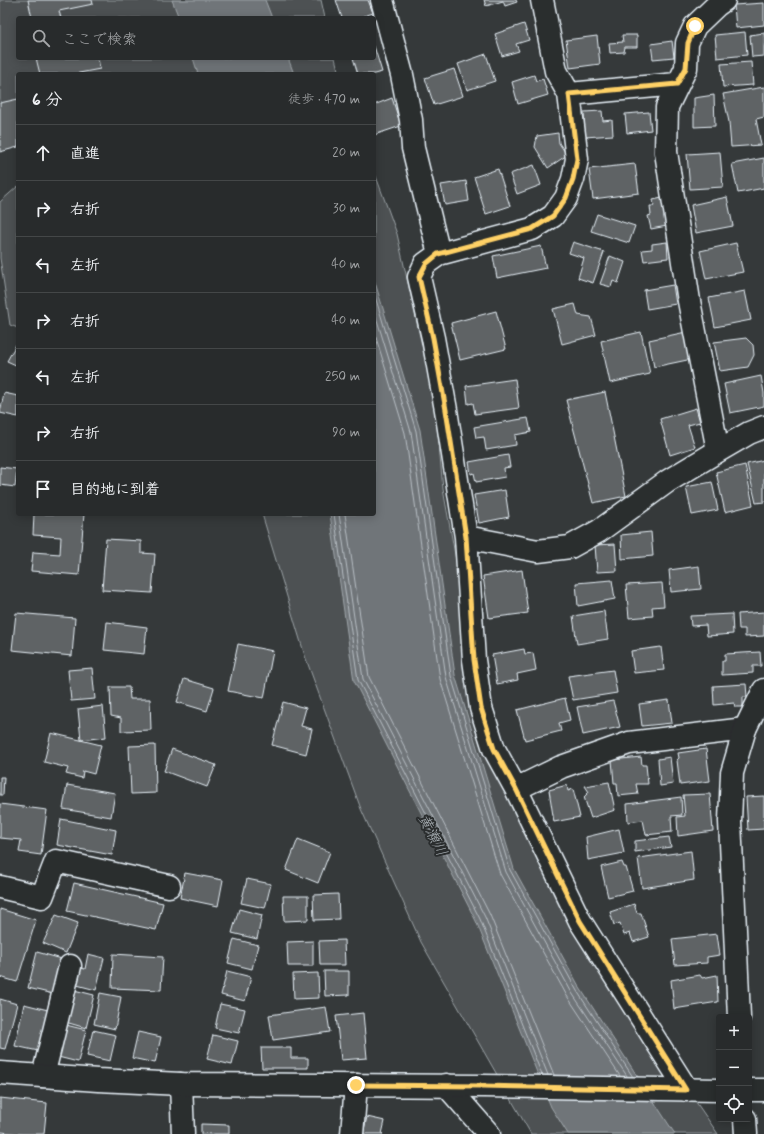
<!DOCTYPE html>
<html lang="ja">
<head>
<meta charset="utf-8">
<style>
  :root { --surface:#282b2c; --page:#343738; --text:#f1f3f6; --muted:#a5a7a9; --line:#444748 }
  body { margin:0; font-family:Mynerve,"Klee One",sans-serif; background:var(--page); color:var(--text) }
  .controls { position:absolute; right:12px; bottom:12px; display:grid; overflow:hidden; border-radius:4px; box-shadow:0 2px 10px #0003 }
  .controls button { width:36px; height:36px; display:grid; place-items:center; padding:0; border:0; border-bottom:1px solid var(--line); background:var(--surface); color:var(--text); font:20px sans-serif }
  .stop { position:absolute; width:12px; height:12px; margin:-9px; border:3px solid #ffd166; border-radius:50%; background:#fff }
  .stop.end { background:#ffd166; border-color:#fff; box-shadow:0 1px 4px #0008 }
  .list { margin:0; padding:0; list-style:none }
  h2 { display:flex; justify-content:space-between; align-items:center; height:52px; margin:0; padding:0 16px; font-size:17px }
  h2 small { font-size:13px; font-weight:400; color:var(--muted) }
  .list li { display:grid; grid-template-columns:26px 1fr auto; gap:12px; align-items:center; box-sizing:border-box; height:56px; padding:0 16px; border-top:1px solid var(--line) }
  .list b { display:block; font-size:15px; white-space:nowrap }
  .list em { font-size:13px; font-style:normal; color:var(--muted) }
  .icon { flex:none; width:22px; height:22px; fill:none; stroke:currentColor; stroke-width:2; stroke-linecap:round; stroke-linejoin:round }
  .map { position:relative; flex:none; width:764px; height:1134px; overflow:hidden }
  .search { position:absolute; background:var(--surface); box-shadow:0 2px 10px #0003; left:16px; top:16px; width:360px; height:44px; display:flex; align-items:center; gap:10px; box-sizing:border-box; padding:0 14px; border-radius:4px; color:var(--muted); font-size:15px }
  .panel { position:absolute; background:var(--surface); box-shadow:0 2px 10px #0003; left:16px; top:72px; width:360px; height:444px; border-radius:4px }
  .map>svg:first-child { display:block }
</style>
</head>
<body>
<div class="map">
<svg width="764" height="1134" viewBox="0 0 764 1134">
  <rect width="100%" height="100%" fill="#35393a"/>
  <filter id="ink" filterUnits="userSpaceOnUse"><feTurbulence type="fractalNoise" baseFrequency=".025" numOctaves="2"/><feDisplacementMap in="SourceGraphic" scale="8" xChannelSelector="R" yChannelSelector="G"/><feConvolveMatrix kernelMatrix="1 2 1 2 8 2 1 2 1" color-interpolation-filters="sRGB"/></filter>
  <g filter="url(#ink)">
    <!-- green -->
    <path fill="#4d5152" stroke="#9aa1a5" d="M0,0h321l4,18h-307v40h317l4,16h-321v26l-18,4z
      M374,171l23,63 38,170 8,85 43,236 85,178 109,176 38,55h-187l-110,-192 -60,-133 -56,-153 -43,-142h112z
      M18,186v142l-8,-3 -10,-67v-56z"/>
    <!-- water -->
    <path fill="#707579" stroke="#a0a7ac" d="M172,0h93l7,18h-93z
      M193,58h95l6,16h-96z
      M374,279l46,151 35,245 59,194 66,119 95,146h-107l-17,-27 -75,-186 -122,-240 -24,-167h44z"/>
    <g fill="none" stroke-linecap="round" stroke-linejoin="round">
      <!-- shore -->
      <path stroke="#b8bfc5" stroke-width="1" d="M374,293l42,138 35,245 59,194 67,121 56,86
        M374,310l37,122 35,245 60,195 66,121 55,83
        M374,331l31,102 35,246 60,195 67,122 53,80
        M334,514l24,166 122,239 62,156
        M339,514l24,165 122,238 63,158
        M345,514l24,163 121,238 64,160"/>
    </g>
    <!-- building -->
    <path fill="#5f6365" stroke="#e8f1f8" d="M28,0h64l1,4 -34,7 2,7h-22v-1l-7,1z
      M336,0h32l5,13 -15,5h-16z
      M484,0h32l1,2 -12,4 -2,-5 -17,5z
      M764,3v22l-28,3 -2,-23z
      M524,24l5,16 -13,4 3,7 -17,5 -7,-22z
      M745,32l2,23 -30,3 -2,-23z
      M764,33v23l-12,1 -2,-22z
      M622,35h15v12h-12l-1,5 -14,1 -1,-10 14,-1z
      M597,36l3,28 -30,4 -4,-28z
      M672,41l2,16 -21,2 -2,-15z
      M374,46l8,26 -8,2h-16l-5,-16h21z
      M486,54l9,27 -28,9 -9,-26z
      M36,58h62l2,11 -26,5h-34z
      M751,62l2,23 -30,2 -2,-23z
      M454,69l9,27 -29,9 -9,-27z
      M534,75l2,6 7,-2 5,16 -30,9 -6,-22z
      M764,87v30l-8,2 5,26 -30,2 -2,-25 -6,-28z
      M714,95l1,31 -21,1v-29z
      M392,98l9,28 -27,9v-30z
      M18,99v48l-18,5v-49z
      M602,111l1,10 9,-1 1,15 -28,2 -1,-25z
      M649,112l2,18 -24,3 -2,-19z
      M558,133l1,10 8,12 -19,13 -13,-21 2,-11z
      M720,152l3,35 -33,2 -3,-35z
      M764,158v30l-26,5 -6,-29z
      M635,164l4,29 -46,6 -4,-30z
      M534,165l7,20 -24,9 -7,-20z
      M498,169l12,37 -24,8 -12,-37z
      M466,181l3,20 -24,4 -4,-20z
      M727,197l6,29 -37,7 -5,-28z
      M662,198l5,28 -16,3 -3,-13 3,-1 -1,-9h4l-1,-6z
      M597,214l38,12 -6,17 -38,-12z
      M573,242l31,10 -11,31 -15,-5 6,-20 -15,-5z
      M667,242l1,16 -24,3 -2,-11 10,-1v-5z
      M736,243l7,29 -37,7 -6,-28z
      M541,246l5,22 -49,10 -4,-22z
      M610,256l15,6 -7,21 -5,-2 -2,6 -11,-3z
      M673,285l3,19 -29,5 -3,-19z
      M745,291l6,29 -36,7 -6,-29z
      M575,304l3,11 13,2 5,18 -34,9 -9,-35z
      M496,311l10,38 -46,11 -9,-37z
      M641,332l9,42 -40,9 -9,-42z
      M686,332l6,27 -38,8 -5,-27z
      M746,338l7,7 1,10 -6,12 -28,4 -6,-29z
      M18,341v25l-11,-5z
      M761,376l3,17v13l-34,7 -6,-29z
      M515,379l4,29 -44,6 -2,-11 -5,1 -2,-18z
      M605,392l21,104 -33,7 -27,-103z
      M4,393l14,3v21l-18,-4z
      M696,408l4,14 -12,3 7,22 -25,8 -10,-36z
      M528,418l3,14 -16,3 1,10 -30,5 -2,-13 -8,1 -2,-11z
      M508,455l2,12 -6,1 1,9 -29,5 -2,-9 -3,1 -2,-12z
      M764,460v42l-8,1 -9,-39z
      M745,465l8,40 -28,7 -9,-40z
      M0,467l17,2 -2,18 -15,-2z
      M712,482l6,28 -26,5 -6,-28z
      M505,490l4,27 -30,6 -5,-28z
      M34,514h50l-5,61 -48,-4 2,-19 27,2 1,-17 -28,-2z
      M651,532l2,24 -31,3 -1,-24z
      M106,539l35,2v12l14,1 -3,39 -50,-3z
      M615,544l2,27 -20,1 -2,-27z
      M699,566l2,23 -30,3 -2,-22z
      M522,570l6,43 -39,5 -6,-42z
      M612,580l3,19 -37,7 -2,-23z
      M662,583l2,23 -12,1 1,9 -24,2 -3,-33z
      M604,611l4,28 -31,5 -4,-28z
      M764,612v24l-19,1v-8h-6l-1,-15z
      M16,613l59,5 -3,38 -60,-6z
      M732,614l1,20 -26,2 -1,-11 -15,1 -1,-10z
      M107,622l40,5 -3,27 -40,-4z
      M238,644l35,7 -9,47 -36,-7z
      M661,647l3,23 -30,3 -3,-22z
      M524,649l1,5 8,-1 3,17 -19,4 1,6 -21,4 -5,-29z
      M760,652l1,14h-8v7l-31,2v-14h3v-7z
      M92,668l3,31 -24,2 -3,-31z
      M613,670l4,23 -44,7 -5,-24z
      M184,679l30,9 -7,23 -30,-9z
      M746,684l1,13h-4v10h-8l-1,-4 -20,2 -1,-19z
      M110,687h19l1,12h20l1,31 -30,1v-13l-10,-2z
      M565,698l5,22 -11,3 2,8 -36,9 -8,-30z
      M669,700l3,23 -30,3 -3,-22z
      M613,701l7,26 -37,8 -6,-28z
      M283,702l23,6 -5,18 11,3 -6,25 -34,-9z
      M103,706l3,31 -25,3 -3,-31z
      M51,733l50,12 -7,29 -11,-3 -1,7 -16,-4 2,-6 -24,-6z
      M155,745l1,48 -25,1 -2,-48z
      M172,749l44,16 -9,22 -43,-16z
      M706,749l4,32 -30,4 -3,-25 2,-2 -1,-5z
      M641,757l1,8h4l2,19h-12l2,10 -20,2 -1,-13h-3l-2,-23z
      M670,757l3,27 -13,2 -2,-27z
      M0,777h4l-1,18h-3z
      M609,782l6,28 -24,8 -7,-21 5,-5 -4,-6z
      M67,785l48,8 -4,24 -48,-8z
      M567,785l1,6 5,-2 7,28 -26,5 -5,-32z
      M710,794l3,37 -35,5 -1,-19 8,-1 -2,-21z
      M764,796v33l-16,1 -2,-33z
      M681,797l1,18 -11,1 1,16 -26,3 -3,-15 -15,2 -1,-18z
      M0,804l47,6 -6,45 -22,-3 2,-12 -21,-2z
      M61,819l55,11 -4,25 -55,-10z
      M619,829l5,24 -36,7 -2,-23z
      M669,837l2,10 -36,5v-11z
      M298,839l32,13 -12,31 -32,-13z
      M691,851l3,29 -52,8 -4,-30z
      M622,862l2,5h2l7,24 -25,6 -7,-30z
      M185,873l38,7 -5,26 -38,-8z
      M247,879l24,5 -6,24 -24,-5z
      M74,883l89,20 -7,27 -89,-19z
      M338,894l1,25 -25,1 -1,-25z
      M283,896h25v24l-24,1z
      M634,904l3,9h4l8,24 -16,5 -3,-9 -6,2 -4,-12 -6,2 -4,-13z
      M0,909l36,11 -19,62 -17,-5z
      M239,909l23,6 -5,24 -25,-6z
      M56,915l22,8 -12,30 -23,-10z
      M717,934l3,21 -13,2v6l-32,2 -3,-26z
      M234,939l24,6 -6,24 -24,-6z
      M344,940l1,25h-25l-1,-24z
      M313,941v25h-25l-1,-24z
      M37,952l25,7 -9,35 -25,-6z
      M88,954l16,4 -8,32 -23,-6 4,-17 8,2z
      M113,954l50,3 -2,33 -49,-2z
      M227,971l24,6 -6,24 -24,-6z
      M324,971h25v24l-24,1z
      M318,973l1,25 -25,1 -1,-25z
      M700,975l2,3 15,-3 1,27 -44,7 -3,-29z
      M70,989l24,6 -8,33 -24,-7z
      M100,993l21,4 -6,32 -21,-5z
      M0,999l17,5 -12,45 -5,-1z
      M24,1004l28,7 -9,41 -28,-6z
      M220,1004l25,5 -6,24 -24,-5z
      M326,1007l4,25 -57,8 -4,-25z
      M363,1013l4,45 -26,2 -5,-44z
      M62,1024l24,6 -8,32 -24,-6z
      M93,1030l23,5 -6,26 -23,-5z
      M138,1032l23,5 -6,26 -23,-5z
      M213,1035l25,6 -6,24 -25,-6z
      M261,1048h30v10h17v10h-46z
      M0,1098l47,5 -3,31h-22l-22,-2z
      M367,1117l18,4 -3,13h1h-20z
      M201,1124l28,1v9h-28z"/>
    <g fill="none" stroke-linecap="round" stroke-linejoin="round">
      <defs>
        <path id="minor" d="M382,0l20,75 9,45 2,28 26,106
          M542,0l14,71 13,23 108,-10
          M569,94l8,65 -4,20 -7,19 -13,18 -21,13 -93,25 -14,10 -6,13 14,61 13,72 20,127 8,123 7,48 13,41 22,40 45,-22 68,-24 116,-14
          M718,451l-29,-150 -23,-149 1,-45 19,-39 1,-25 8,-17 22,-21 7,-5
          M466,537l72,14 32,-4 29,-16 69,-50 50,-30 31,-18 15,-6
          M516,789l64,132 107,169
          M0,887l42,10 14,-36 113,25
          M43,1076l27,-110
          M181,1084l2,50
          M446,1085l43,49
          M352,1134l4,-49"/>
        <path id="tertiary" d="M739,1017l-9,-196 2,-48 13,-44 19,-39
          M0,1073l98,7 83,4 302,2 236,4
          M749,1090h15
          M745,1119l1,15"/>
      </defs>
      <!-- minor casing -->
      <use href="#minor" stroke="#e8f1f8" stroke-width="25"/>
      <!-- tertiary casing -->
      <use href="#tertiary" stroke="#e8f1f8" stroke-width="25"/>
      <!-- minor -->
      <use href="#minor" stroke="#2a2d2e" stroke-width="22"/>
      <!-- tertiary -->
      <use href="#tertiary" stroke="#2a2d2e" stroke-width="22"/>
    </g>
  </g>
  <g fill="none" stroke-linecap="round" stroke-linejoin="round" filter="url(#ink)">
    <!-- route -->
    <path stroke="#ffd166" stroke-width="5" d="M356,1085l127,1 203,4 -106,-169 -64,-132 -22,-40 -13,-41 -7,-48 -8,-123 -20,-127 -13,-72 -14,-61 7,-13 12,-10 94,-25 21,-13 13,-18 7,-19 4,-20 -8,-65 108,-10 9,-16 2,-25 7,-17"/>
  </g>
  <g text-anchor="middle" stroke-width="4" stroke-linejoin="round" paint-order="stroke">
    <!-- water labels -->
    <g font-size="15" font-style="italic" fill="#acb3b8" stroke="#2a2d2e">
      <text transform="translate(433 835) rotate(63)" y="5">黄瀬川</text>
    </g>
  </g>
</svg>
<div class="controls">
<button>+</button>
<button>−</button>
<button><svg class="icon" aria-label="locate" viewBox="0 0 24 24"><circle cx="12" cy="12" r="6"/><path d="M12 2v4M12 18v4M2 12h4M18 12h4"/></svg></button>
</div>
<div class="stop" style="left:695px;top:26px"></div>
<div class="stop end" style="left:356px;top:1085px"></div>
<div class="search"><svg class="icon" aria-label="search" viewBox="0 0 24 24"><circle cx="10" cy="10" r="6"/><path d="M15 15l6 6"/></svg>ここで検索</div>
<section class="panel">
<h2>6 分<small>徒歩 · 470 m</small></h2>
<ul class="list">
<li><svg class="icon" aria-label="ahead" viewBox="0 0 24 24"><path d="M12 20V5M6 11l6-6 6 6"/></svg><div><b>直進</b></div><em>20 m</em></li>
<li><svg class="icon" aria-label="right" viewBox="0 0 24 24"><path d="M7 20v-9h11M14 6l5 5-5 5"/></svg><div><b>右折</b></div><em>30 m</em></li>
<li><svg class="icon" aria-label="left" viewBox="0 0 24 24"><path d="M17 20v-9H6M10 6l-5 5 5 5"/></svg><div><b>左折</b></div><em>40 m</em></li>
<li><svg class="icon" aria-label="right" viewBox="0 0 24 24"><path d="M7 20v-9h11M14 6l5 5-5 5"/></svg><div><b>右折</b></div><em>40 m</em></li>
<li><svg class="icon" aria-label="left" viewBox="0 0 24 24"><path d="M17 20v-9H6M10 6l-5 5 5 5"/></svg><div><b>左折</b></div><em>250 m</em></li>
<li><svg class="icon" aria-label="right" viewBox="0 0 24 24"><path d="M7 20v-9h11M14 6l5 5-5 5"/></svg><div><b>右折</b></div><em>90 m</em></li>
<li><svg class="icon" aria-label="arrive" viewBox="0 0 24 24"><path d="M6 21V4h12l-3 4 3 4H6"/></svg><div><b>目的地に到着</b></div></li>
</ul>
</section>
</div>
</body>
</html>
